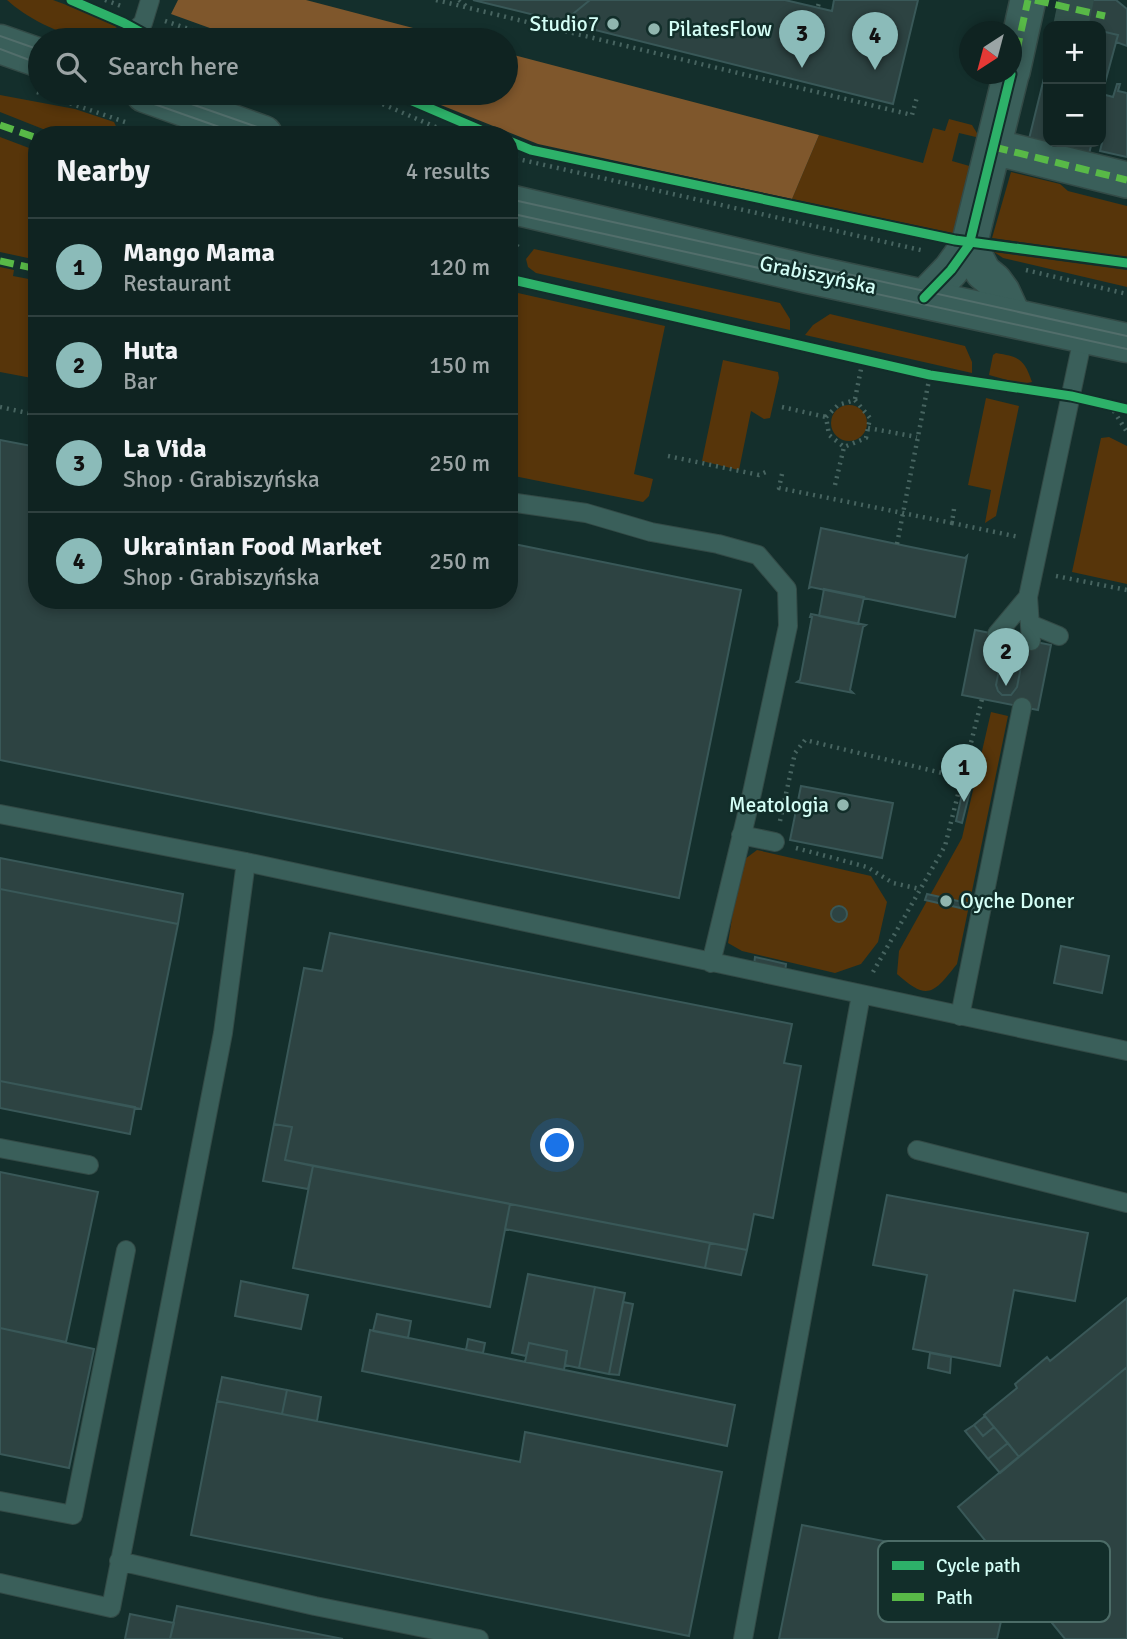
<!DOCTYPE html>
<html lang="en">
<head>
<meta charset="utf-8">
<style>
  :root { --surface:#0f2321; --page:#1d2f2e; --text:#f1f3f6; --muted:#9ba4a5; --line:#2f403f; --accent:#8bbbb9 }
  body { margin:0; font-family:Signika,sans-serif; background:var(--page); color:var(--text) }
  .controls { position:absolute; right:21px; top:21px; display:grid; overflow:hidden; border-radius:14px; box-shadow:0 4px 10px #0003 }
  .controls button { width:63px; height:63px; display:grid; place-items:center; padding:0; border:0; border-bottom:2px solid var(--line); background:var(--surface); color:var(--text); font:35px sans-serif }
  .compass { position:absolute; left:959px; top:21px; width:63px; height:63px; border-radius:50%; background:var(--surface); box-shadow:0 4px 10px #0003; rotate:216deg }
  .you { position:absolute; left:558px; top:1146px; width:24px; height:24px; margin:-18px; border:5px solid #fff; border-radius:50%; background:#1a73e8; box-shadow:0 0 0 10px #1a73e833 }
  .badge { display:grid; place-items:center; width:46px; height:46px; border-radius:50%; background:var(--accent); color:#111; font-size:23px; font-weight:700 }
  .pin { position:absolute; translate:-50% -58px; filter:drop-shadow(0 2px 4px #0008) }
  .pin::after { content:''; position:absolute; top:37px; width:24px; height:21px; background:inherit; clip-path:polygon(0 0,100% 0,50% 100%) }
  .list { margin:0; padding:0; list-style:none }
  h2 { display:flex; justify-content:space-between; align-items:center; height:91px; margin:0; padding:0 28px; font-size:30px }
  h2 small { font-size:23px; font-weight:400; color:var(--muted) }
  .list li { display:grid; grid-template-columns:46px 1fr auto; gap:21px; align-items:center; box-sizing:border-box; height:98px; padding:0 28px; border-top:2px solid var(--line) }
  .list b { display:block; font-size:26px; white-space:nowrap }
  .list p { margin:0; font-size:23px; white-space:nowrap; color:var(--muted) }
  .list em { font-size:23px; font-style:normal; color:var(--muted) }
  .icon { flex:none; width:38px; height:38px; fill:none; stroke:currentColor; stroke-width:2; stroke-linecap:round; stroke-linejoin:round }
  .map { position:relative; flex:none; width:1127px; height:1639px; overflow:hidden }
  .search { position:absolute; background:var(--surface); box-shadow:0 4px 10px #0003; left:28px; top:28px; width:490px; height:77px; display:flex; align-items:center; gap:18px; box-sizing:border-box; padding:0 24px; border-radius:38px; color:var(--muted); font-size:26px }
  .panel { position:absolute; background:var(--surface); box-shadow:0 4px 10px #0003; left:28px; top:126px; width:490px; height:483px; border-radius:28px }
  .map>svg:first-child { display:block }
</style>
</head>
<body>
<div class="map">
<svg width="1127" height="1639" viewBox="0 0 1127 1639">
  <rect width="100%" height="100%" fill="#142f2c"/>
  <!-- green -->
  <path fill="#57350a" d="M7,0h46l38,14 26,13c-30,25 -86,-5 -110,-27z
    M0,95l75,14 39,13 6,13h-62l-58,-23z
    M949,119l23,6 8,13 -21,-5 -7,28 21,6 -16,67 -165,-35 27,-64 104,28 10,-35 12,3z
    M0,137l37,14v109l-37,-8z
    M1011,172l49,12 8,7 59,15v51l-135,-19z
    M534,249l246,54 10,16v11l-254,-57 -8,-6 -2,-8z
    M994,252l133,18v17l-124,-29z
    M0,267l14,3 -1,6 21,4 3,-6v105l-37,-7z
    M509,291l156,35 -31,148 19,5 -4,17 -6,6 -134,-27z
    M830,314l135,32 7,16v11l-167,-38 8,-10z
    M996,353c24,4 28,6 36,29l-10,2 -33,-9 4,-20z
    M723,360l55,12 1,6 -9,40 -6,1 -13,-8 -12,59 -37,-9z
    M986,398l33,8 -23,110 -11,7 6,-33 -23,-5z
    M831 423a18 18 0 1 1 36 0a18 18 0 1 1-36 0Z
    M1109,437l18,9v138l-55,-12 29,-134z
    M991,712l17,4 -51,248c-23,29 -29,38 -60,10l2,-23 63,-113z
    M757,850l114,26 16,26 -9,40 -17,22 -26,9 -93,-22 -14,-8 13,-81z"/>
  <!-- forest -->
  <path fill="#7f572c" d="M178,0h128l153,40h-216l-72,-26z
    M506,53l313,82 -27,64 -254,-55 -127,-51h95z"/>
  <!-- building -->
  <path fill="#2d4342" stroke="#395858" stroke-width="2" d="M473,0h117l-27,22z
    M590,0h195l47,11 2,-11h84l-25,104 -330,-82z
    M1082,0h34l11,9v37l-11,-4 2,-7 -17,-4v-5l-24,-1z
    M1101,31l17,4 -16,59 11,3 4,-13h3l-2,7 9,2v64l-27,-6 2,-8 -4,-1h3z
    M1048,62v80h44l-3,12 -60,-15z
    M0,440l37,7v153h472v-57l232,47 -62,308 -679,-138z
    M821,528l85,18 59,12 2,-2 -12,61 -144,-30 -2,1z
    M824,589l40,8 -6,27 -39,-8z
    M811,614l55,11 -3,2 -13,63 3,3 -56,-11 3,-2 12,-63h-2z
    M975,630l76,15 -13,65 -76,-15z
    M1015,641l7,5 2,6 -7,35 -6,8h-9l-4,-4 -2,-6 7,-35 5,-7z
    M965,781l7,2 -10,40 -6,-2z
    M801,786l92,17 -11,55 -92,-18z
    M0,858l183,36 -5,30 -178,-35z
    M0,889l178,35 -37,185 -141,-28z
    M927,894l40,9 -2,6 -40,-9z
    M831 914a8 8 0 1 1 16 0a8 8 0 1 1-16 0Z
    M330,933l462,91 -8,39 17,3 -28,152 -19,-4 -7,36 -462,-90 7,-33 -18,-3 30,-156 18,3z
    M1061,946l48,10 -7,37 -48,-10z
    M755,957l31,7 -1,8 -31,-7z
    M0,1081l135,26 -5,27 -130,-26z
    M274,1124l18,3 -7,33 28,6 -5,23 -45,-8z
    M313,1166l197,38 -20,103 -197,-39z
    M0,1172l98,20 -32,150 -66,-14z
    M887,1195l201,38 -13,68 -61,-11 -14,76 -87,-17 14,-74 -54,-10z
    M510,1204l200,39 -5,25 -200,-39z
    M710,1243l37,7 -6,25 -36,-7z
    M528,1274l67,13 -16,81 -14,-3 2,-14 -38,-8 -3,13 -14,-3z
    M241,1281l67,14 -7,34 -66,-13z
    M595,1287l30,6 -16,81 -30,-6z
    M1127,1298v69l-108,90 -35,-42 33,-27 -2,-4 32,-27 3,4z
    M623,1302l10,2 -14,71 -10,-1z
    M377,1314l34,7 -3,17 -35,-7z
    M0,1328l94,21 -25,119 -69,-14z
    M370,1330l365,75 -8,41 -365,-75z
    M468,1339l17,4 -2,10 -17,-3z
    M529,1343l38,8 -3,19 -39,-8z
    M930,1353l21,4 -1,16 -22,-5z
    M1127,1367v272h-62l-107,-132z
    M222,1377l65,13 -5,24 -65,-13z
    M287,1390l34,7 -4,24 -35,-7z
    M217,1401l303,61 5,-30 197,40 -33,164 -498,-101z
    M985,1416l9,11 -11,9 -9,-11z
    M974,1425l9,11 11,-9 14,16 -20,16 -23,-28z
    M1008,1443l11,14 -19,16 -12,-14z
    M802,1525l158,31 -10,52 52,9 -5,22h-218z
    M177,1606l166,33h-173z
    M130,1614l44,9 -4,16h-45z"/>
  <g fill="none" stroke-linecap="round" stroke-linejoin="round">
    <!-- minor-tunnel -->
    <path stroke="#314e4a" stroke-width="35" stroke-dasharray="35 18" stroke-linecap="butt" d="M1057,6l48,10"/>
    <defs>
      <path id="service" d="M124,40l19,-17 7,-23
        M509,502l77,11 65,19 67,12 40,11 29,34 1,37 -36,167 -41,170
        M1028,597l3,44
        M1030,624l29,12
        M997,634l31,-37 56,-264
        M0,814l246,48 881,189
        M741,835l34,7
        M960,1016l62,-309
        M0,1148l89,17
        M917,1150l210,53
        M0,1501l73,14 53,-265
        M119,1561l196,45 164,33
        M0,1583l111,25 112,-575 23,-171
        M743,1639l118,-644"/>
      <path id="minor" d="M1012,72l16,-72
        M994,147l133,33
        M969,245l14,27 11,9 8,11 12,26
        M924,298l27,-28 18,-25 42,-171"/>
      <path id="secondary" d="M0,44l40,14
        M145,93l118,42
        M509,204l299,70 319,69"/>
    </defs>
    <!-- service casing -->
    <use href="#service" stroke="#334a46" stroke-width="20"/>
    <!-- minor casing -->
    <use href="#minor" stroke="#334a46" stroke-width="38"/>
    <!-- secondary casing -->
    <use href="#secondary" stroke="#334a46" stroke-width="41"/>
    <!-- path -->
    <path stroke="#476460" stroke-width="4.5" stroke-dasharray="2 5" stroke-linecap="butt" d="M105,0l19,7
      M436,0l476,115 5,-18
      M459,0l7,6
      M818,6l2,-6
      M165,21l56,19
      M37,92l88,30
      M357,93l97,42
      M509,157l416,94
      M1026,270l101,24
      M509,273l9,-31 -4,-1
      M855,399l8,-40
      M855,400l15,18 -4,20 -22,9 -15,-12 -3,-18 12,-12z
      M1110,405l17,27
      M0,407l37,8
      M782,407l44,10
      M868,428l49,9
      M668,456l91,19 9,-4
      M782,474l-3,14 173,35
      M835,485l9,-38
      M954,509l-2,14 67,14
      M897,544l33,-169
      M1056,576l71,14
      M780,821l15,-68 10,-13 158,38
      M796,848l71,19 26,16 27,6
      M873,972l72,-126 37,-147"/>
    <!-- service -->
    <use href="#service" stroke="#3a5f5a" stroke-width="18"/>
    <!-- minor -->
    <use href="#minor" stroke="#3a5f5a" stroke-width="35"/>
    <!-- secondary -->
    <use href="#secondary" stroke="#3a5f5a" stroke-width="38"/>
    <!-- tram -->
    <path stroke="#526e6b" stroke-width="2" d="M0,36l40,14
      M0,49l40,15
      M123,93l119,42
      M160,93l120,42
      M509,199l618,137
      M509,213l618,136"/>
    <!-- quiet -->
    <path stroke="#58b947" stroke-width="7" stroke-dasharray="14 7" stroke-linecap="butt" d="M1035,0l70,16
      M1012,72l16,-72
      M0,125l37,13
      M994,147l133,33
      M0,261l37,8"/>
    <defs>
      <path id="cycleway" d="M71,0l53,23 31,17
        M394,93l98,42
        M509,141l22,9 424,90 172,23
        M509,279l421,96 141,21 56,13
        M924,298l27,-28 18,-25 42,-171"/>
    </defs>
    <!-- cycleway casing -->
    <use href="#cycleway" stroke="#122e2a" stroke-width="13"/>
    <!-- cycleway -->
    <use href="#cycleway" stroke="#2db169" stroke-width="9"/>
  </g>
  <!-- markers -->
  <g fill="#91b6af" stroke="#122e2a" stroke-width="2.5">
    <circle cx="613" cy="24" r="7"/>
    <circle cx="654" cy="29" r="7"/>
    <circle cx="843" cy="805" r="7"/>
    <circle cx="946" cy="901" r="7"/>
  </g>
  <g text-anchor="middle" stroke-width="5" stroke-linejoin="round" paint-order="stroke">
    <!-- poi labels -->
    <g font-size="21" fill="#d4fef6" stroke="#122e2a" text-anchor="end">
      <text x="599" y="31">Studio7</text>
      <text x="668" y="36" text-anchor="start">PilatesFlow</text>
      <text x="829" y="812">Meatologia</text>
      <text x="960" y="908" text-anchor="start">Oyche Doner</text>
    </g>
    <!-- street labels -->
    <g font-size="21" fill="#d4fef6" stroke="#122e2a">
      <text transform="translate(818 275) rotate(12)" y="7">Grabiszyńska</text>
    </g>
  </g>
  <!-- legend -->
  <rect x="878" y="1541" width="232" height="81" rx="10" fill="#122e2a" stroke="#4c6c67" stroke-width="2"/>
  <rect x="892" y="1561" width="32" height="9" fill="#2db169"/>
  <rect x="892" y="1593" width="32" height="8" fill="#58b947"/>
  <g font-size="19" fill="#d4fef6">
    <text x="936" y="1572">Cycle path</text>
    <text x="936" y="1604">Path</text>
  </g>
</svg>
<div class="controls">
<button>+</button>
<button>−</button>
</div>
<svg class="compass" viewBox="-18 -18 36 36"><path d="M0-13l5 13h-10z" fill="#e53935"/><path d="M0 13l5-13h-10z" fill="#9ba4a5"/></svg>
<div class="you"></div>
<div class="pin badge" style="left:964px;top:802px">1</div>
<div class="pin badge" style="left:1006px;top:686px">2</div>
<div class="pin badge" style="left:802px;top:68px">3</div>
<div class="pin badge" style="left:875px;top:70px">4</div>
<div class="search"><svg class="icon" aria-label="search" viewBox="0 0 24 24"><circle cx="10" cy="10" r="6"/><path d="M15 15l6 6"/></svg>Search here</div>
<section class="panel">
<h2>Nearby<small>4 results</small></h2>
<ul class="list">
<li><span class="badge">1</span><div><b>Mango Mama</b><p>Restaurant</p></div><em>120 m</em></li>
<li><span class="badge">2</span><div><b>Huta</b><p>Bar</p></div><em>150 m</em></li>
<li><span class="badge">3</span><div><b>La Vida</b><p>Shop · Grabiszyńska</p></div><em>250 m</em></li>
<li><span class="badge">4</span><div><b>Ukrainian Food Market</b><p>Shop · Grabiszyńska</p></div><em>250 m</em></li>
</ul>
</section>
</div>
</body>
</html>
